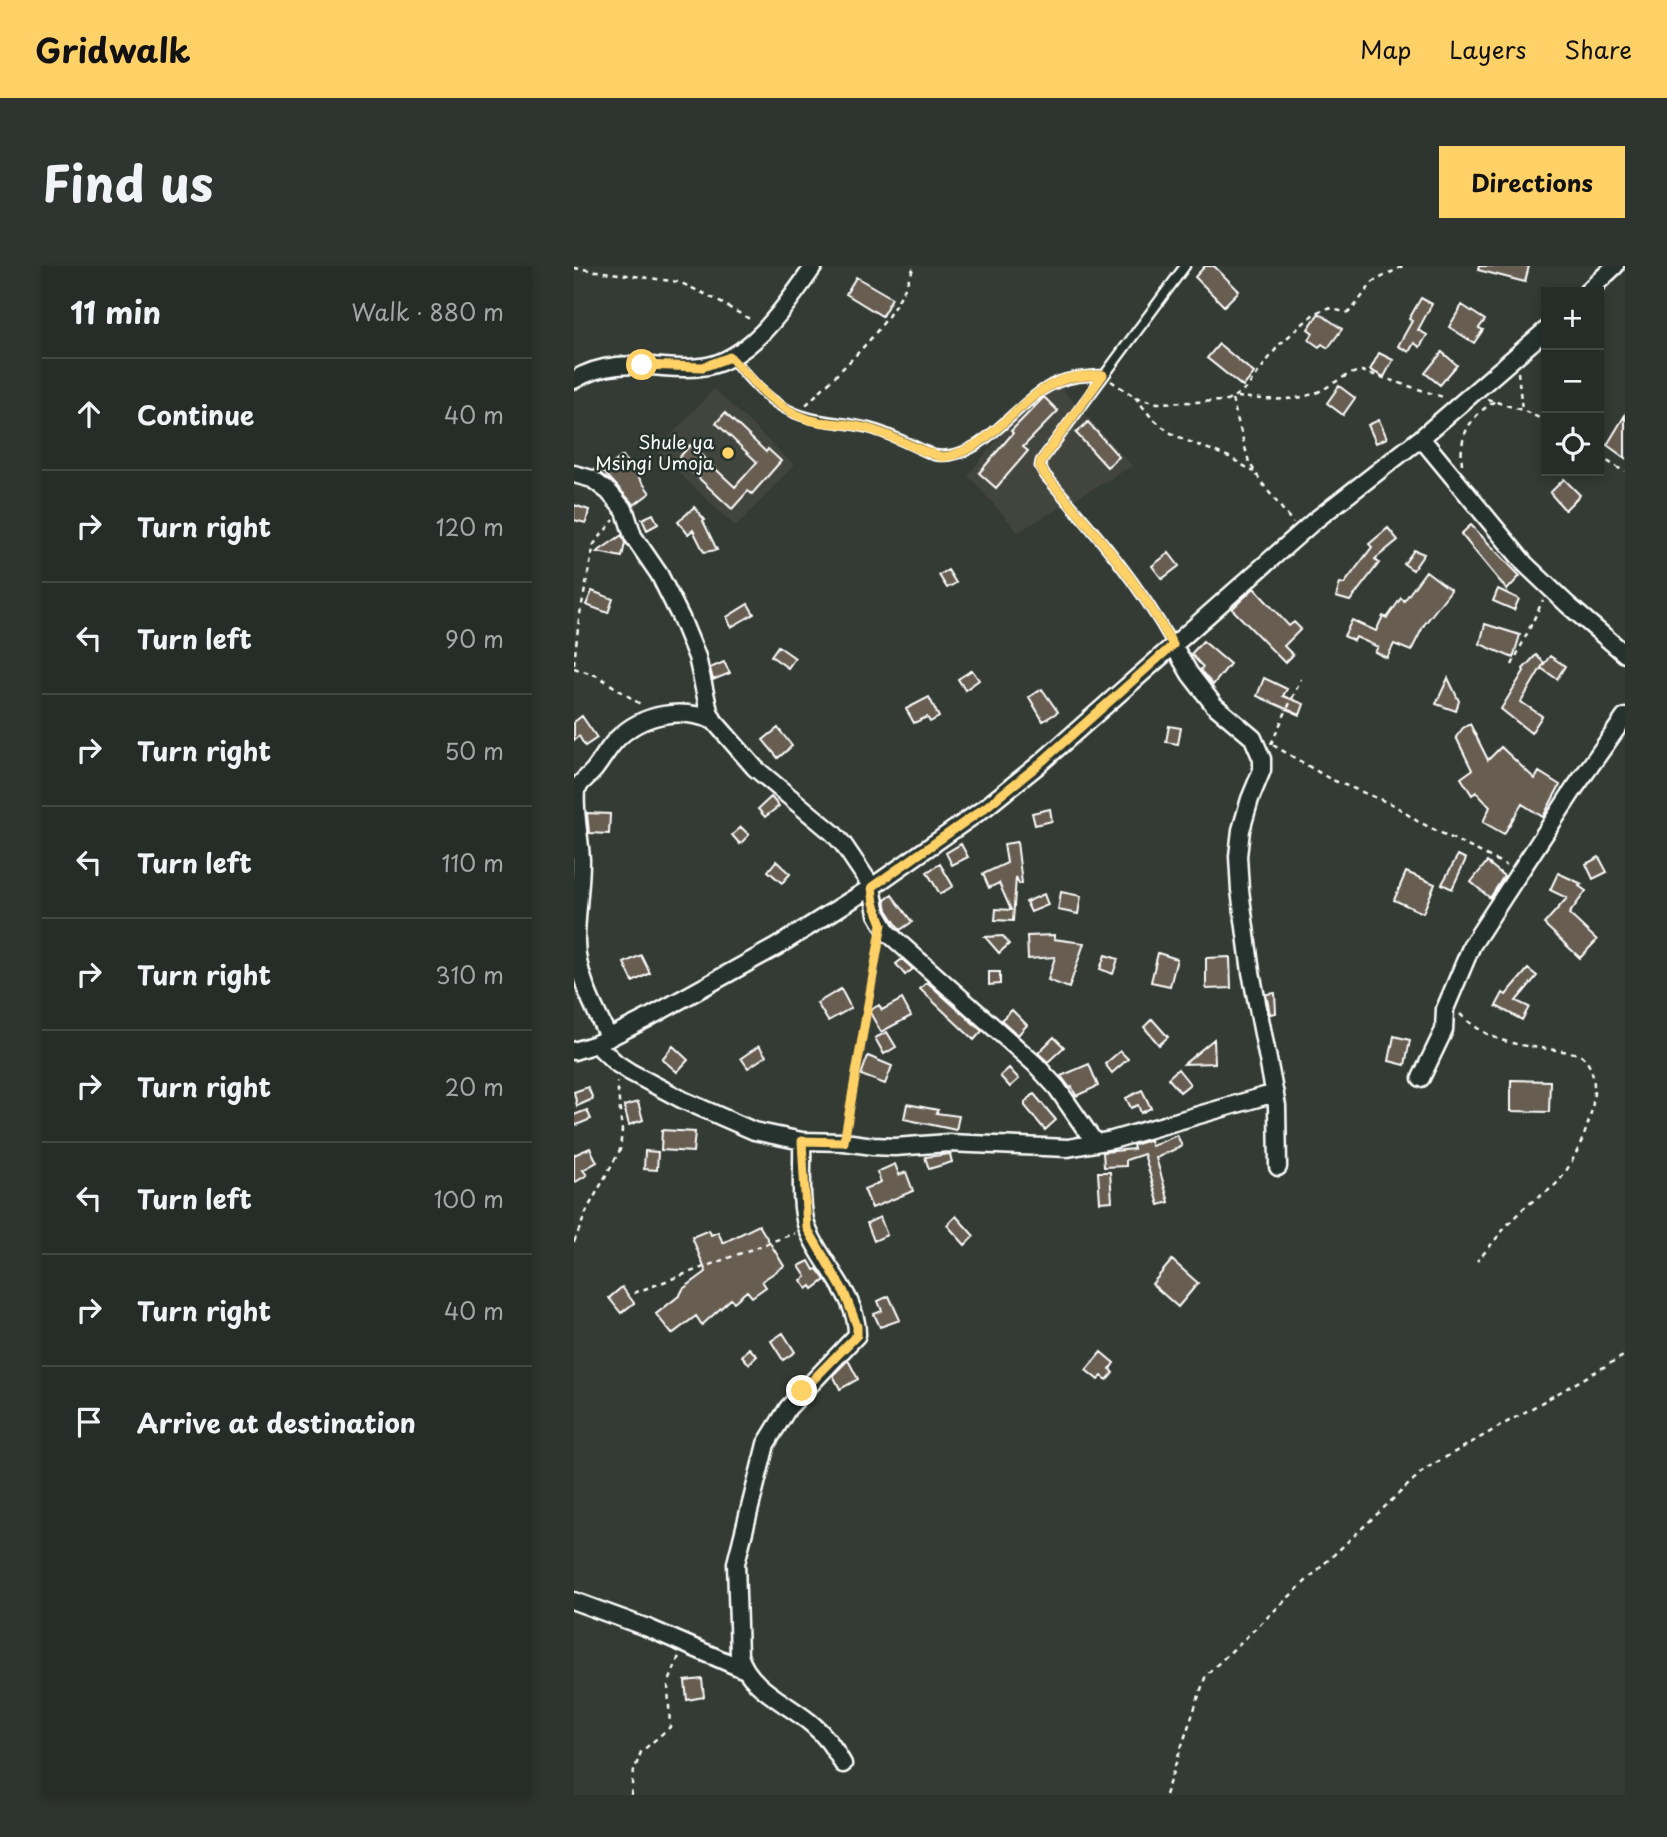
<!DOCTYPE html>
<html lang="en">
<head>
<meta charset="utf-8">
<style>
  :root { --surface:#262c27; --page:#2e342f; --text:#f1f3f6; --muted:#a4a7a7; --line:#424844; --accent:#ffd166 }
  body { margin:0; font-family:"Playpen Sans",sans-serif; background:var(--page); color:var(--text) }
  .controls { position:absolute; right:21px; top:21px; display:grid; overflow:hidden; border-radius:0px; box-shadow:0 4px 10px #0003 }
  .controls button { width:63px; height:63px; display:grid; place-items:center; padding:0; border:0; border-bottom:2px solid var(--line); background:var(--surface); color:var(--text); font:35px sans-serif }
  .stop { position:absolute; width:21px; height:21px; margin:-16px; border:5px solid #ffd166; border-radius:50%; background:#fff }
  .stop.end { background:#ffd166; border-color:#fff; box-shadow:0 2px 7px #0008 }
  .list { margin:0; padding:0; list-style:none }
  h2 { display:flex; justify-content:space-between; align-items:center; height:91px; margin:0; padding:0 28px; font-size:30px }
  h2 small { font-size:23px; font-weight:400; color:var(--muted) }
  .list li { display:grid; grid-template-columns:46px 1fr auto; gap:21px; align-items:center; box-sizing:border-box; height:112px; padding:0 28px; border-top:2px solid var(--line) }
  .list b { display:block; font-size:26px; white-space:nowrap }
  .list em { font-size:23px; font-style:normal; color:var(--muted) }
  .icon { flex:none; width:38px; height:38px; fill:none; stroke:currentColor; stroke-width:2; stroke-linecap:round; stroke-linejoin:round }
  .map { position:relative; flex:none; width:1051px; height:1529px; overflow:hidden; border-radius:0px }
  header { display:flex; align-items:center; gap:42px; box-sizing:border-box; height:98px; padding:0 35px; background:var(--accent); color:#111 }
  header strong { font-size:33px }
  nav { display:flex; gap:38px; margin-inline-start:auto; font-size:24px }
  .intro { display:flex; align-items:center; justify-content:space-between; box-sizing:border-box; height:168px; padding:0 42px }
  h1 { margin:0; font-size:49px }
  .button { padding:18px 32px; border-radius:0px; background:var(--accent); color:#111; font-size:24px; font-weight:700 }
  main { display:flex; gap:42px; padding:0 42px }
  aside { flex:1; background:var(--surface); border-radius:0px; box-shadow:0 4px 10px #0003 }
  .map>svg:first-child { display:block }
</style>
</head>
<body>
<header>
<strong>Gridwalk</strong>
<nav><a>Map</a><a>Layers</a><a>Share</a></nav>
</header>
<div class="intro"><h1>Find us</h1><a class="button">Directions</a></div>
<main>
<aside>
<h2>11 min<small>Walk · 880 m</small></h2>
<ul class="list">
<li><svg class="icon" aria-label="ahead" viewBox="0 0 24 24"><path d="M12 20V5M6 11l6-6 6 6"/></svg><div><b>Continue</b></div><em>40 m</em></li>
<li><svg class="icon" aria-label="right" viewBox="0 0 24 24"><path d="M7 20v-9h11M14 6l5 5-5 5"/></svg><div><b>Turn right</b></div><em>120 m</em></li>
<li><svg class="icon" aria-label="left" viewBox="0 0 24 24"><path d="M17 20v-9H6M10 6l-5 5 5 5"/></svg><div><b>Turn left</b></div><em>90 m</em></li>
<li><svg class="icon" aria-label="right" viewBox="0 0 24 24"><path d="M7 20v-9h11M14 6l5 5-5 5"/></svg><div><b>Turn right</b></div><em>50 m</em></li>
<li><svg class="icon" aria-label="left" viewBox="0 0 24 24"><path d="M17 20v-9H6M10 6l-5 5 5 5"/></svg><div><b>Turn left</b></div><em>110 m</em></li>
<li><svg class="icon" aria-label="right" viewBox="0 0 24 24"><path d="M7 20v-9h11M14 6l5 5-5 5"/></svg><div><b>Turn right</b></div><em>310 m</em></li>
<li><svg class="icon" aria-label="right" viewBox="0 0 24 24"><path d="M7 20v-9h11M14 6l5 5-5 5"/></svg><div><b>Turn right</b></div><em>20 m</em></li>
<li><svg class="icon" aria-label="left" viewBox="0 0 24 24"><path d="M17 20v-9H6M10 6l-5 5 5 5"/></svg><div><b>Turn left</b></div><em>100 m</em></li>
<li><svg class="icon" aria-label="right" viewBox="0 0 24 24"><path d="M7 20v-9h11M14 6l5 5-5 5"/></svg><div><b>Turn right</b></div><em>40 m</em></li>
<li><svg class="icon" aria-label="arrive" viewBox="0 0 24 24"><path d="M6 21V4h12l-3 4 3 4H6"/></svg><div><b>Arrive at destination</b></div></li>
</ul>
</aside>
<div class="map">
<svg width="1051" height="1529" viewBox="0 0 1051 1529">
  <rect width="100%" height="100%" fill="#333b34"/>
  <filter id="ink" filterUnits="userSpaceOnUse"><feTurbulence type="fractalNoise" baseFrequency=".0143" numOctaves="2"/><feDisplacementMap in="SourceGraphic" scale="14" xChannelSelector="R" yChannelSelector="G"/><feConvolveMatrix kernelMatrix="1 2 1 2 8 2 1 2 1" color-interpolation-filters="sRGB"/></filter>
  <g filter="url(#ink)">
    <!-- built -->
    <path fill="#43453d" d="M476,110l82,90 -114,66 -50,-57z
      M140,123l80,76 -58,62 -80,-76z"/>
    <!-- building -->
    <path fill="#675d51" stroke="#fff" stroke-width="2" d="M631,0h9l25,25 -15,15 -29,-29z
      M905,0h50l-4,16 -47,-12z
      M282,11l36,21 -10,18 -36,-22z
      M847,32l11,6 -14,26 9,5 -7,12 -6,-4 -5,9 -11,-6 14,-25 -3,-2z
      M888,39l23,15 -6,8 4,2 -9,13 -25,-16z
      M745,47l23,16 -14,19 -6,-4 -3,3 -10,-7 4,-7 -5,-4z
      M645,78l35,29 -11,14 -36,-29z
      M868,86l15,13 -17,20 -15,-12z
      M805,87l14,7 -9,17 -14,-7z
      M765,120l16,12 -12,17 -16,-12z
      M470,131l14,14 -35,36 5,4 -32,37 -17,-15 34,-40 -2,-2z
      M151,147l41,39 2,-3 13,12 -29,33 -4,-3 -16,18 -54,-50 12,-14 45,42 22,-25 -41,-39z
      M1051,149v43l-18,-13z
      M805,154l8,18 -11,5 -8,-18z
      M514,156l31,35 -12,10 -31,-34z
      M49,190l27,37 -16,12 -31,-34z
      M990,213l16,16 -15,15 -15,-17z
      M0,239l15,5 -3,13 -12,-3z
      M120,241l11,13 -2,1 14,29 -13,2 -11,-22 -5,4 -10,-12z
      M79,248l5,10 -11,6 -5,-11z
      M897,259l49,51 -13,14 -46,-56z
      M814,262l10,12 -23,19 4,4 -29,38 -14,-4 4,-14 4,1 28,-37 -3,-3z
      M48,269l3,8 -3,14 -25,-5z
      M840,284l10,4 -11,16 -9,-6z
      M595,287l10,13 -17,13 -10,-13z
      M374,304l8,13 -9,5 -8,-13z
      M852,305l25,19 -27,35 -13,26 -17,-7 -7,14 -12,-6 3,-5 -22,-10 -2,4 -10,-5 8,-16 24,11 7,-15 4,2 14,-20 3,3z
      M680,322l35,38 5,-4 7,7 -17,17 9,9 -8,8 -53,-54z
      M924,323l21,10 -5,11 -21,-9z
      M18,325l21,8 -5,14 -22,-8z
      M174,338l6,10 -23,13 -4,-10z
      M911,358l35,11 -7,23 -33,-14z
      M629,375l27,23 -17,21 -13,-15 3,-3 -12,-13z
      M204,380l17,12 -7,10 -17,-12z
      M962,389l8,8 -23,39 21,14 -11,17 -30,-24 23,-38 -1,-2z
      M976,390l15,10 -8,13 -16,-11z
      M150,396l6,11 -17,7 -3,-12z
      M398,404l7,10 -14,10 -7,-11z
      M690,412l23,11 -4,7 21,8 -4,11 -43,-19z
      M874,412l11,23 -3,10 -20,-7z
      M468,423l16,23 -15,9 -14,-24z
      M355,431l10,20 -9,5 -3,-5 -13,6 -8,-14z
      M8,450l15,22 -12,8 -6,-10 -5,4v-18z
      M896,458l18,36 13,-13 34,32 4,-7 21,13 -17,32 -21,-13 -18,30 -21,-12 7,-15 -14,-15 -4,3 -11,-17 11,-8 -16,-33 7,-9z
      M595,460l12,2 -3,16 -12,-2z
      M204,462l14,18 -14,12 -15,-18z
      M197,531l8,9 -14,11 -7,-8z
      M476,543l2,12 -17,4 -3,-12z
      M13,547l23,1 -1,20 -20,-1z
      M167,561l8,8 -9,9 -8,-9z
      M443,576l5,41 -3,1 -3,-7 -3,44 -18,-1 1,-11 15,1 -12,-27 -10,5 -6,-14 24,-11 -3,-19z
      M387,578l7,13 -16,8 -6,-12z
      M884,589l8,4 -14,30 -10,-5z
      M1025,591l8,15 -14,7 -7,-15z
      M202,595l14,13 -8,9 -14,-12z
      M913,596l17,14 -14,22 -19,-16z
      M366,598l13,22 -13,8 -13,-22z
      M832,606l29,12 -12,29 -29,-13z
      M984,607l24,11 -3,2 7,5 -17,23 28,26 -17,18 -36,-34 23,-26 -17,-8z
      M487,626l20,4 -3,18 -20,-4z
      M470,628l4,11 -17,7 -5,-10z
      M318,629l20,27 -12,8 -13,-20 -2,-10z
      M480,669v4l30,4 -15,45 -21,-8 7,-23 -27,2 -1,-23z
      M429,670l6,8 -10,9 -14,-16z
      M584,687l19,6 -7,27 -19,-4z
      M67,689l9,18 -17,9 -9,-19z
      M531,689l13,4 -5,15 -13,-5z
      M656,691l1,31 -25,1v-31z
      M328,693l11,10 -8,6 -9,-11z
      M954,703l9,7 -21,25 13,6 -7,13 -26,-14 7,-13 3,2z
      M415,706h11v12l-11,1z
      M353,716l55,49 -8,9 -54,-51z
      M267,723l10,19 -23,13 -11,-18z
      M701,727l1,20 -6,1 -4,-20z
      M328,733l9,17 -30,16 -12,-21 10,-6 3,5z
      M438,744l15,15 -9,10 -17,-15z
      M578,753l16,18 -9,8 -15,-18z
      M313,766l9,15 -12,7 -9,-16z
      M820,770l16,4 -5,25 -16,-4z
      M480,771l10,10 -16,15 -10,-9z
      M640,773l1,24 -31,1z
      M99,780l15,14 -11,12 -15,-13z
      M185,780l7,10 -18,12 -7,-10z
      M546,785l8,8 -16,14 -7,-9z
      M294,790l24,10 -7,18 -24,-9z
      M515,798l9,22 -22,10 -4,-9 -2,1 -9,-12z
      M435,802l10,11 -9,8 -10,-11z
      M604,803l12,15 -10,8 -12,-14z
      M937,814l39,1 -1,31 -38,-1z
      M14,821l5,12 -16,7 -3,-14z
      M568,824l9,18 -10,5 -3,-8 -7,3 -5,-10z
      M460,828l22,26 -11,10 -20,-24v-4z
      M64,836l5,18 -14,5 -5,-19z
      M333,838l31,6 -2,3 23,3 -3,14 -52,-11z
      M13,844l4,9 -17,7v-11z
      M88,864l33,2 -2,20 -32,-2z
      M603,869l5,11 -26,12 13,44 -10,3 -15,-51 -18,6v6l-22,1 -1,-15 31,-3 -1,-4 17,-5 2,6z
      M16,882l7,14 -14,8 4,5 -13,8v-28z
      M71,885l13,1 -1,18 -13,-1z
      M376,888l2,8 -23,7 -4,-12z
      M321,898l4,11 7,-3 7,19 -41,17 -8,-19 17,-7 -4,-10z
      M524,906h12l2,29 -12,1z
      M382,950l18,20 -9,9 -18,-20z
      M306,951l7,18 -13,6 -7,-18z
      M185,959l25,41 -22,15 4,6 -14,10 -5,-6 -13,11 -3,-3 -29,26 -6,-9 -24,18 -16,-20 24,-19 3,-6 23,-17 -14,-35 17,-7 2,5 7,-3 5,11z
      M598,994l26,23 -20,24 -26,-23z
      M235,995l5,9 3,-1 8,11 -12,9 -2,-3 -4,3 -6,-9 5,-3 -7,-11z
      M48,1021l12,16 -13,10 -12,-15z
      M315,1030l11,24 -20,7 -6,-13 8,-3 -4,-10z
      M209,1067l12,19 -12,8 -12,-19z
      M175,1082l8,8 -8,8 -7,-8z
      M527,1086l13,11 -4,6 3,4 -6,7 -5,-4 -4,4 -12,-10z
      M274,1094l10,19 -18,10 -7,-14z
      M128,1413l2,18 -17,3 -2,-19z"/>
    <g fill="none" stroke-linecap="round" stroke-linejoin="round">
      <defs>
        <path id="lane" d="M156,91c16,17 31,37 51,49 29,18 57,14 88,22 23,6 43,18 65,27 45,8 78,-47 112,-67 18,-11 36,-12 57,-13
          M599,379c-35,-64 -80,-115 -128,-170l-5,-9 1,-5 144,-195"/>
        <path id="street" d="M1013,26l28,-26
          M0,114c27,-17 58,-16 89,-13 12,1 25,2 38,0 49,-5 87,-64 113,-101
          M847,172l104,126 43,41 57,49
          M0,208l18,5 17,13 16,19 8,25 26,38 22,44 16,39 12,54 5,10 41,47 78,65 10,11 29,43 5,27 11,19 147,131 22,24 38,55
          M599,379l17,29 24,31 39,33 9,21v11l-12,29 -9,31 -3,26 2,34 11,82 26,134 1,61
          M35,772c-14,-28 -33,-64 -33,-97 0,-27 5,-54 5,-81 -1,-23 -7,-47 -5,-70 4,-8 12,-13 18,-20 8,-10 14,-22 23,-31 26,-26 65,-32 97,-18
          M22,778l20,19 14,9 53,28 71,31 48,10 42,1 29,4 22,1 53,-4 120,5 44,-8 163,-47
          M0,785l22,-7 50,-25 130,-72 96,-60 114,-80 51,-41 276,-244 108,-84 125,-108
          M847,812l23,-48 1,-21 27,-64 102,-156 51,-72
          M228,875c1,25 -3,63 5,86 12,35 51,68 50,108l-69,73 -22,36 -30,119 3,92c10,34 49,48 74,70 13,11 22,24 30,39
          M0,1335l74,27 95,41"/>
      </defs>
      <!-- lane casing -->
      <use href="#lane" stroke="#fff" stroke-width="13"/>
      <!-- street casing -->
      <use href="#street" stroke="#fff" stroke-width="21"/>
      <!-- path -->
      <path stroke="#fff" stroke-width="2.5" stroke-dasharray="5 5" stroke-linecap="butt" d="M0,2l105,14 30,14 44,25
        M944,106l4,38
        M537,115l24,16 22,6 70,-2 19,-12 33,-44 36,-32 13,-5 20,5 6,-6 19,-25 30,-16
        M561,131l16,20 18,15 16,8 44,17 25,15
        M663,131c27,2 54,6 81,-5 15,-7 27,-19 44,-21l84,27
        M658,133l17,63 13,21 31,40
        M913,133l35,11 24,11
        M232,139c44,-45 86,-78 108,-139
        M1025,190l26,16
        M888,198c-3,-30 8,-47 33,-63
        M0,398l5,-45 15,-75 20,-24
        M938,399l31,-65
        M0,402l24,8 45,30
        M697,478l30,-65
        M699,479l57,34 64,26 23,16 89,44
        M886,748c39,37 72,30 119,40 35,24 1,102 -21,128 -9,10 -24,17 -34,26 -18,16 -31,36 -47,53
        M272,862l32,-183
        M0,976l14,-34 32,-58 2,-20 -5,-48
        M60,1027l161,-60
        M57,1529l2,-21 8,-22 29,-25 -2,-42 11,-29
        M591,1529l41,-120 219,-206 200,-114"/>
      <!-- lane -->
      <use href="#lane" stroke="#26332d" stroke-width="8"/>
      <!-- street -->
      <use href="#street" stroke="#26332d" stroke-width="16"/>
    </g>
  </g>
  <g fill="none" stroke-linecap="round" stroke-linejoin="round" filter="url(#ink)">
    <!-- route -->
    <path stroke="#ffd166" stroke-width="9" d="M68,99l61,2 27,-10c25,27 52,59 90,65 18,2 35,2 53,8 24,7 46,22 70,27 50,-7 73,-59 117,-76 14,-6 29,-5 43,-6l-62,86 -1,5 5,9c48,55 93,106 128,170l-136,121 -51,41 -114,80 2,16 8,21 -38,218 -42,-1 5,87 37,64 13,34v9l-55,56"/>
  </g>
  <!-- markers -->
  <circle fill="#ffd166" stroke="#26332d" stroke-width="2.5" cx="154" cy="187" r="7"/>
  <g text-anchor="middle" stroke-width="5" stroke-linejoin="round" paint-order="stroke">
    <!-- poi labels -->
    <g font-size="18" fill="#fff" stroke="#26332d" text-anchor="end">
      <text x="140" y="183">Shule ya<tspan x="140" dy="21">Msingi Umoja</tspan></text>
    </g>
  </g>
</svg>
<div class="controls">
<button>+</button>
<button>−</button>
<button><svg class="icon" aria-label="locate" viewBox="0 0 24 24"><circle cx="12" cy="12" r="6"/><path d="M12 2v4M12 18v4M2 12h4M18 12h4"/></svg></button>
</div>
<div class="stop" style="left:68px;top:99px"></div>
<div class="stop end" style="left:228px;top:1125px"></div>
</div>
</main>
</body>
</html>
